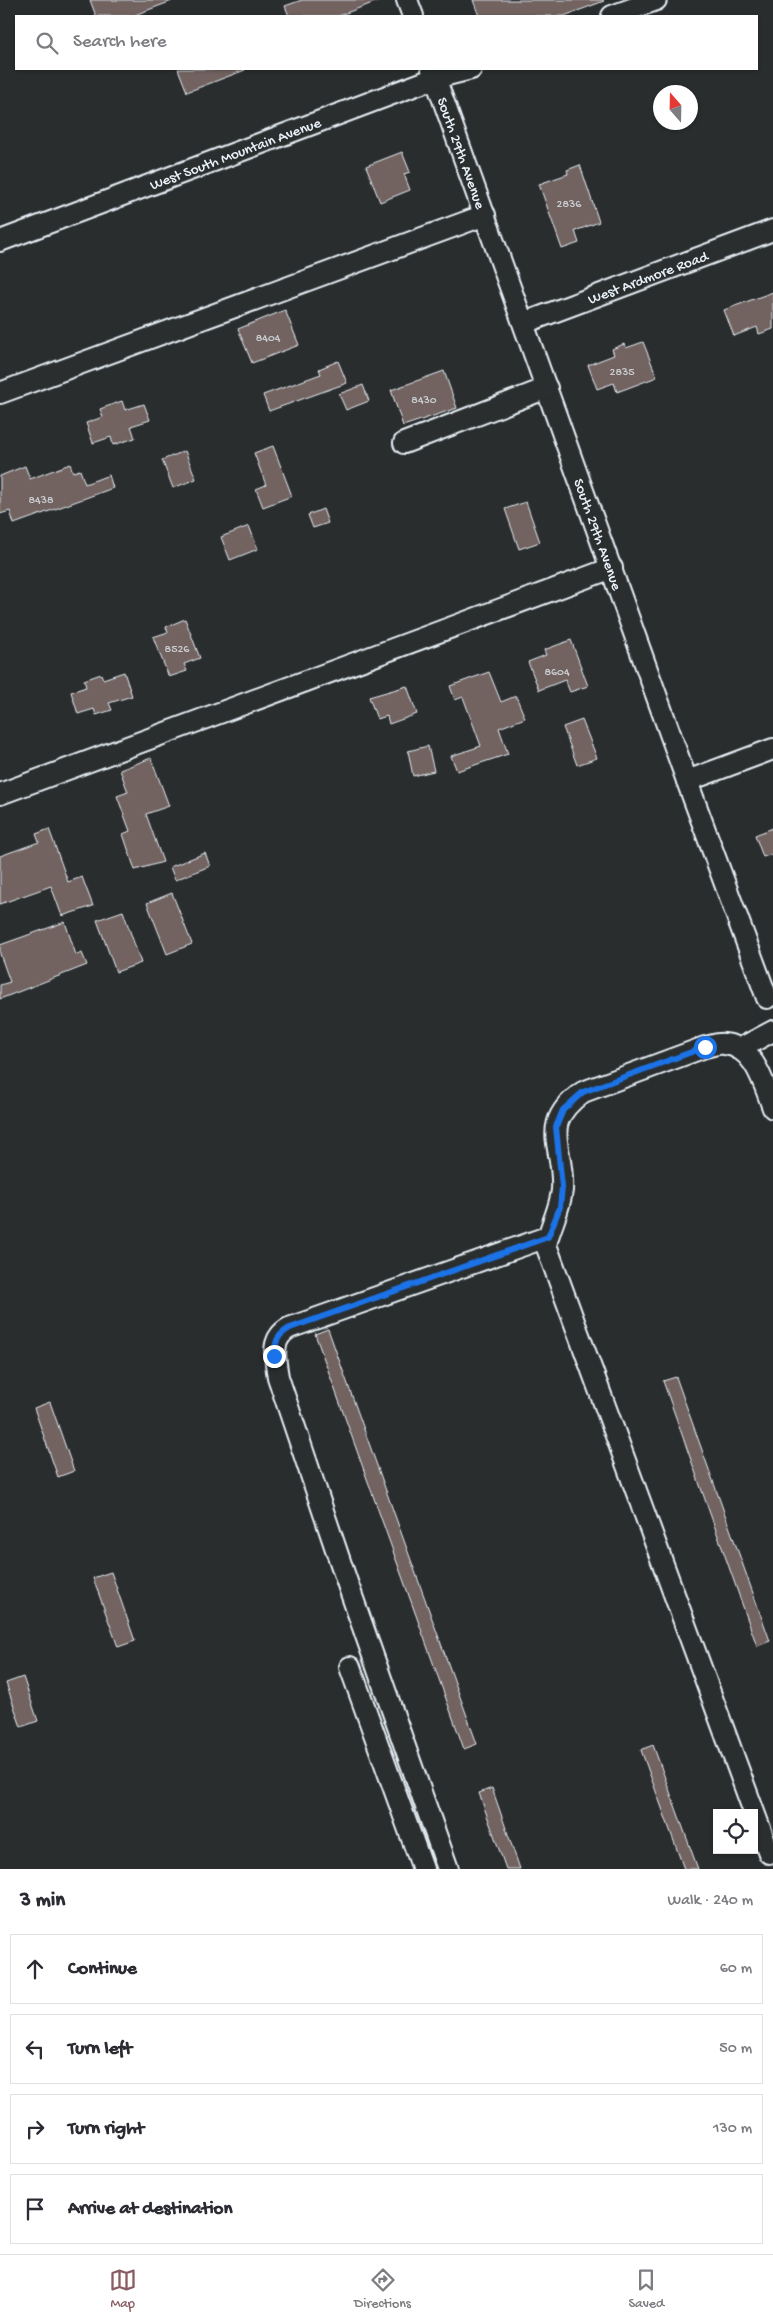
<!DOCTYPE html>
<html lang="en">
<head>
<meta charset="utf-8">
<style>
  :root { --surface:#fff; --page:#f2f2f3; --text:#2b2b33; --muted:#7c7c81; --line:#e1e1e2; --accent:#8a5d65 }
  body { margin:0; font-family:"Gochi Hand",sans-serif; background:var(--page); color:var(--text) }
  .controls { position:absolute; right:15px; bottom:15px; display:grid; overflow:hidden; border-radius:0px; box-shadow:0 1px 4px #0004 }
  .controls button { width:45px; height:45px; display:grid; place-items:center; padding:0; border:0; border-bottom:1px solid var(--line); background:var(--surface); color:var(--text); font:25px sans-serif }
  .compass { position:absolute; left:653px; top:85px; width:45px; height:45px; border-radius:50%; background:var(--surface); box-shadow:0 1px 4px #0004; rotate:340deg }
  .stop { position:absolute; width:15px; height:15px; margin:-11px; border:4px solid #1a73e8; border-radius:50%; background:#fff }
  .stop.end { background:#1a73e8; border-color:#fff; box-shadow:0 1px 5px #0008 }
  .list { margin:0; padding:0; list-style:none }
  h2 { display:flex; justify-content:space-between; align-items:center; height:65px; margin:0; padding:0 20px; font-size:21px }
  h2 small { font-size:16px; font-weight:400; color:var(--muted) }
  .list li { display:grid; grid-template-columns:32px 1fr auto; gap:15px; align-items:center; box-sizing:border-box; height:70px; margin:0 10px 10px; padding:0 10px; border:1px solid var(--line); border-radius:0px }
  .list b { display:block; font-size:19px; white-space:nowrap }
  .list em { font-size:16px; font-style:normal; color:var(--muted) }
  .icon { flex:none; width:28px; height:28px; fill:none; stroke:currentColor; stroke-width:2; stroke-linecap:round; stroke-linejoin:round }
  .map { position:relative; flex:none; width:773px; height:1869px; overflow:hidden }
  .search { position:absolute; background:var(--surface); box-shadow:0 1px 4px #0004; left:15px; right:15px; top:15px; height:55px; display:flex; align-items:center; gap:12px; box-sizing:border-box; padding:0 18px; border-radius:0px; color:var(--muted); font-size:19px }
  .sheet { height:385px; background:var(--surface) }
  nav { display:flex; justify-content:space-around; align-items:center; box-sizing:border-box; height:70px; border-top:1px solid var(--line); background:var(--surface); font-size:14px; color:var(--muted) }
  nav a { display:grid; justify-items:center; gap:2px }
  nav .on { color:var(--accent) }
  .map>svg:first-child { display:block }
</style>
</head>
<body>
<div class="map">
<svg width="773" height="1869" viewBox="0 0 773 1869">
  <rect width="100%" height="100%" fill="#2a2d2e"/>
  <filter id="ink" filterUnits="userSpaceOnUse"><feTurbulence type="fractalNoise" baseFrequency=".02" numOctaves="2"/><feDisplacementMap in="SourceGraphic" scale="10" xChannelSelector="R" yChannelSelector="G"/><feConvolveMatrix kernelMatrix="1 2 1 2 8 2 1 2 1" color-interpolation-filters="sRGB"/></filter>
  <g filter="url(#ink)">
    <!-- building -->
    <path fill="#726361" stroke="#e8f1f8" d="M90,0h82v1l-40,15h-36z
      M302,0h76v1l-40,15h-49l-4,-10z
      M473,0h130l1,1 -40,15h-85z
      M178,69h67v1l-58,22z
      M402,152l8,20 -6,2 6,16 -30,12 -14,-36z
      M580,165l19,57 -24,9 4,12 -17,6 -23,-65 29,-10 -1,-4z
      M773,292v37l-14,5 -2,-7 -23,9 -10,-26z
      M285,310l14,35 -47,18 -14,-34z
      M643,342l14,35 -40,15 -3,-9 -17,6 -9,-24 26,-10 -2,-6 12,-5 2,4z
      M338,361l9,22 -78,28 -6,-16 58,-21 -2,-5z
      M444,371l13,37 -54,18 -12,-36z
      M363,385l6,16 -23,9 -7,-16z
      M122,401l3,9 19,-6 6,16 -19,6 4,12 -22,7 -2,-8 -18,6 -7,-20 17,-6 -3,-8z
      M273,446l19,50 -29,11 -7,-18 10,-4 -12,-32z
      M185,451l11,28 -23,9 -11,-28z
      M70,464l3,8 7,-2 5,14 24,-9 4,13 -99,36 -4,-13 -10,3v-38l25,-10 5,13z
      M526,502l14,40 -21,7 -14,-40z
      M323,509l5,14 -15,5 -5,-13z
      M249,526l9,23 -28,11 -9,-23z
      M185,619l15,39 -16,6 3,7 -18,6 -16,-40 15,-5 -2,-5z
      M571,640l17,46 -18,6 -5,-12 -26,10 -11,-28 18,-7 -2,-5z
      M124,672l8,24 -23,7 3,7 -16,5 -2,-6 -16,5 -7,-22 15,-5 -2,-7 17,-6 2,5z
      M489,672l12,30 15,-6 9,22 -26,10 9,26 -51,17 -6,-15 30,-10 -18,-49 -8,3 -5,-14z
      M407,686l10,28 -28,10 -2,-8 -10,3 -8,-22z
      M582,720l15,38 -20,7 -14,-38z
      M428,746l6,25 -21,5 -5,-25z
      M151,758l18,48 -23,8 17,48 -28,8 -12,-36 7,-3 -13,-35 11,-4 -8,-22z
      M773,828v26l-10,3 -8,-22z
      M49,829l19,53 14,-5 11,29 -31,10 -11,-30 -51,18v-48l39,-14 -3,-8z
      M205,853l5,13 -35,14 -5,-13z
      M172,893l20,51 -25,10 -20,-51z
      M123,911l18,52 -25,9 -19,-52z
      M65,922l11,33 6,-2 5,12 -87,34v-14l10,-3 -10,-28v-9z
      M328,1329l149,415 -13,5 -149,-415z
      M676,1377l94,264 -13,5 -94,-265z
      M50,1402l24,69 -16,6 -24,-69z
      M111,1572l24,69 -17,6 -25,-69z
      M23,1677l15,44 -17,6 -15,-44z
      M653,1745l45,124h-14l-43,-119z
      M492,1788l28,81h-14l-27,-76z"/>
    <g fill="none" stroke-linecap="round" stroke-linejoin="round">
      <defs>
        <g id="minor">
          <path d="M407,0l6,16"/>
          <path d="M612,16l44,-16"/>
          <path id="s1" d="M432,69l255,712 80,217"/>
          <path id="s2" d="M0,241l435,-163 36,-9"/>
          <path id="s3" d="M524,323l249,-93"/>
          <path d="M0,393l485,-178"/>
          <path d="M404,443l143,-55"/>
          <path d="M687,781l86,-32"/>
          <path d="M0,794l612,-226"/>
          <path d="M739,1049l34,-18"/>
          <path d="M350,1667l73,202"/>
          <path d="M769,1853l-223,-608c4,-19 14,-35 16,-55 3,-44 -25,-65 21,-98l122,-45c6,-1 13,-4 19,-3 31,2 40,41 49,64"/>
          <path d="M448,1869l-102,-290 -68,-202c-3,-20 -8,-38 11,-49l258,-91"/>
        </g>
      </defs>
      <!-- minor casing -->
      <use href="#minor" stroke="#e8f1f8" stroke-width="24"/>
      <!-- minor -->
      <use href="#minor" stroke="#2a2d2e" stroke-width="20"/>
    </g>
  </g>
  <g fill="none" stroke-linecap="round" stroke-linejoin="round" filter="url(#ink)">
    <!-- route -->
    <path stroke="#1a73e8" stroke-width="6" d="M274,1356c1,-14 3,-21 16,-28l258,-91 12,-30 2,-20 -6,-60 7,-17 20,-18 122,-45"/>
  </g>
  <g text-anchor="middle" stroke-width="4.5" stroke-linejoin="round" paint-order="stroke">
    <!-- number labels -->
    <g font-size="12" fill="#caced2">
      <text x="569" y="207">2836</text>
      <text x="268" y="341">8404</text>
      <text x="622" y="375">2835</text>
      <text x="424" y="403">8430</text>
      <text x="41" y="503">8438</text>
      <text x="177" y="652">8526</text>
      <text x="557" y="675">8604</text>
    </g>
    <!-- street labels -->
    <g font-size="15" fill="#e8f1f8" stroke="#2a2d2e">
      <text dy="5" stroke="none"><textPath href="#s1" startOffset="89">South 29th Avenue</textPath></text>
      <text dy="5" stroke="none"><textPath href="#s2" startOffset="251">West South Mountain Avenue</textPath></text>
      <text dy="5" stroke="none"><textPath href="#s3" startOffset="132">West Ardmore Road</textPath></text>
      <text dy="5" stroke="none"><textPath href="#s1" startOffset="494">South 29th Avenue</textPath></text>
    </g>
  </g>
</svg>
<div class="controls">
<button><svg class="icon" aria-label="locate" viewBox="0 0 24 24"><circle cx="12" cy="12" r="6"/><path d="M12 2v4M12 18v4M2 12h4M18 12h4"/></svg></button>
</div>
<svg class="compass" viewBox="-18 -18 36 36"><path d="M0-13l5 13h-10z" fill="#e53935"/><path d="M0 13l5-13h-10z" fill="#7c7c81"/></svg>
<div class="stop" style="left:705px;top:1047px"></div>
<div class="stop end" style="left:274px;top:1356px"></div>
<div class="search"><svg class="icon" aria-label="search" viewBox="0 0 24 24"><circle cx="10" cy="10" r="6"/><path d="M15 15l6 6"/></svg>Search here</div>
</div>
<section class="sheet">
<h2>3 min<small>Walk · 240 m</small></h2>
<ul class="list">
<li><svg class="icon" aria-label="ahead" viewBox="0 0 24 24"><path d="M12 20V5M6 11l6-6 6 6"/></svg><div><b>Continue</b></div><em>60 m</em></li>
<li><svg class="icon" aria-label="left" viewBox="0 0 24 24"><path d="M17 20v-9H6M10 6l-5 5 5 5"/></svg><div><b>Turn left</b></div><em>50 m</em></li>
<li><svg class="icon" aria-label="right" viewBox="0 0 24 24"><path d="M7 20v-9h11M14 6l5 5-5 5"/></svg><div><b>Turn right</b></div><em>130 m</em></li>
<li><svg class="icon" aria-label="arrive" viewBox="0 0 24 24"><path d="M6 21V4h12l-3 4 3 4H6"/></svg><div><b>Arrive at destination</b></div></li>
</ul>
</section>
<nav>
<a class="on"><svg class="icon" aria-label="map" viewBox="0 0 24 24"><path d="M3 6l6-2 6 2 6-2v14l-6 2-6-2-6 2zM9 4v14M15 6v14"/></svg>Map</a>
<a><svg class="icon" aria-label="directions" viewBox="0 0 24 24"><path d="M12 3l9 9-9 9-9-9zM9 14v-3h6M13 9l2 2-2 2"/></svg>Directions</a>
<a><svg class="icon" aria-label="saved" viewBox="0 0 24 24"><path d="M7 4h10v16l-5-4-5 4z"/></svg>Saved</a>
</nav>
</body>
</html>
